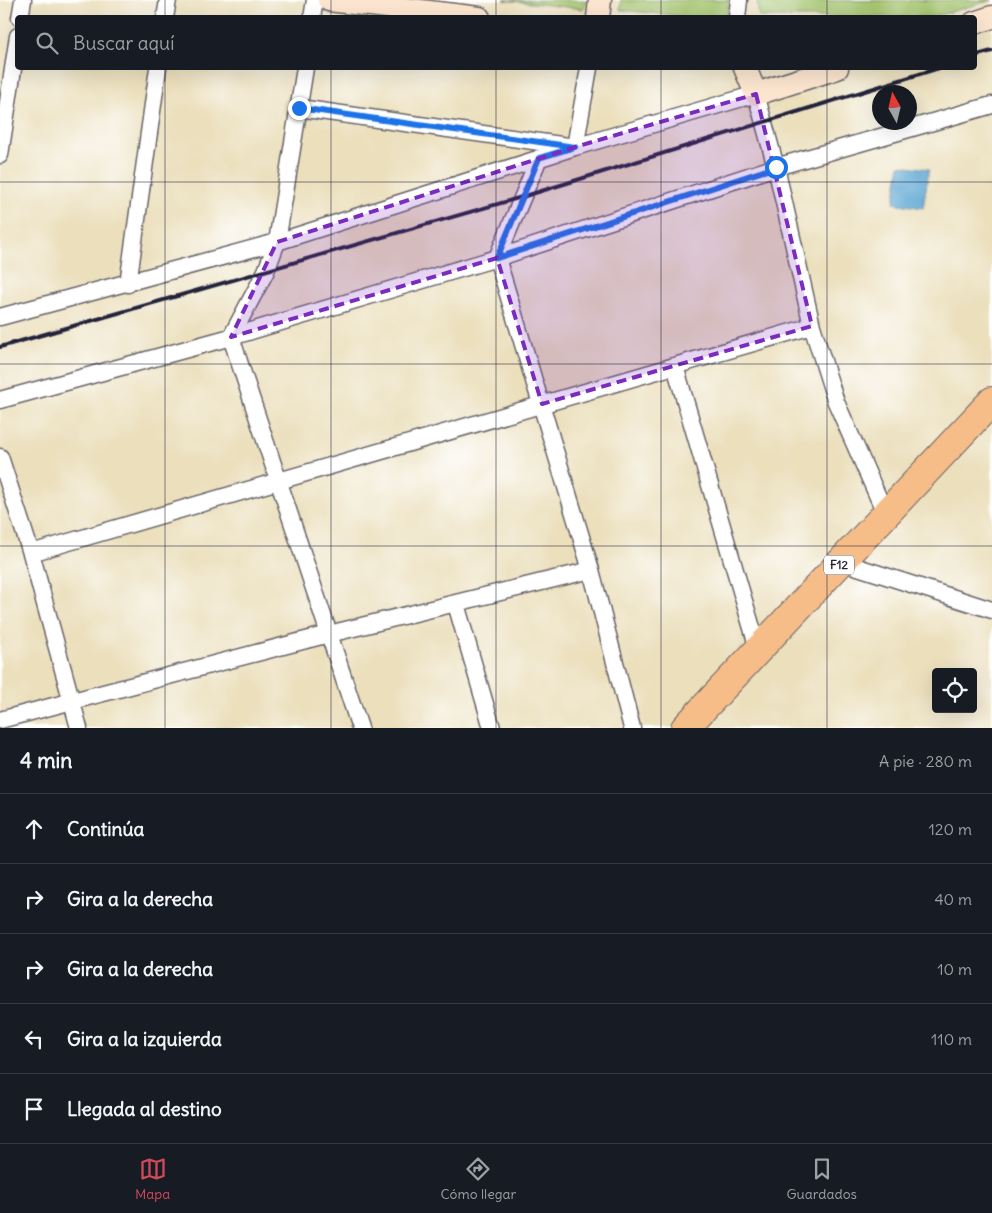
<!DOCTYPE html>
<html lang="es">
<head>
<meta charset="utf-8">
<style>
  :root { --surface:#171b24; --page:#20242c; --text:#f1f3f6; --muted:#9ea1a6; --line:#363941; --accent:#d1495b }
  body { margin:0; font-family:Delius,sans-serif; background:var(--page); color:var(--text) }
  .controls { position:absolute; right:15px; bottom:15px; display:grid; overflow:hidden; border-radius:5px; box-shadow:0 5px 20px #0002 }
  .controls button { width:45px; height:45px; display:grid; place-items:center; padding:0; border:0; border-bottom:1px solid var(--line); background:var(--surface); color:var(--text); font:25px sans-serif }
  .compass { position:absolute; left:872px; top:85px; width:45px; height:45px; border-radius:50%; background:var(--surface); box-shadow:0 5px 20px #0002; rotate:352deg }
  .stop { position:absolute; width:15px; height:15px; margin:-11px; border:4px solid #1a73e8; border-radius:50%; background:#fff }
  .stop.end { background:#1a73e8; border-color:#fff; box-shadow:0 1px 5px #0008 }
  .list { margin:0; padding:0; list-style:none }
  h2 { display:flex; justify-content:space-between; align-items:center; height:65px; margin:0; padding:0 20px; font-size:21px }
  h2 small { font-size:16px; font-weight:400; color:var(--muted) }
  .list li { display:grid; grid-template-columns:32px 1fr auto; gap:15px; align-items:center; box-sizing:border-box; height:70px; padding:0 20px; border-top:1px solid var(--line) }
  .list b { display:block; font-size:19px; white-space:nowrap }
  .list em { font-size:16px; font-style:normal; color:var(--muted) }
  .icon { flex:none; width:28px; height:28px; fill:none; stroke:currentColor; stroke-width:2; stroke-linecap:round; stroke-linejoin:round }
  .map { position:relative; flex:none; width:992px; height:728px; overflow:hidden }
  .search { position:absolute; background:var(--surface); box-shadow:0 5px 20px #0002; left:15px; right:15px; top:15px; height:55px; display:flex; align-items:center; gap:12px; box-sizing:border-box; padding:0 18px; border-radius:5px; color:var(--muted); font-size:19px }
  .sheet { height:415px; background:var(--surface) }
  nav { display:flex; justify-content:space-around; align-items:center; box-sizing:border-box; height:70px; border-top:1px solid var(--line); background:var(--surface); font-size:14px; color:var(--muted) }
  nav a { display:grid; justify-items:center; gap:2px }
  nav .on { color:var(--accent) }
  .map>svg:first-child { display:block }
</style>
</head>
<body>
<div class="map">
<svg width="992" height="728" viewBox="0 0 992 728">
  <rect width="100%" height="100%" fill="#fff"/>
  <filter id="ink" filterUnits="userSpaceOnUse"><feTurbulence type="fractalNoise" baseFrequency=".02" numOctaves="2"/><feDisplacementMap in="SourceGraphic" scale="10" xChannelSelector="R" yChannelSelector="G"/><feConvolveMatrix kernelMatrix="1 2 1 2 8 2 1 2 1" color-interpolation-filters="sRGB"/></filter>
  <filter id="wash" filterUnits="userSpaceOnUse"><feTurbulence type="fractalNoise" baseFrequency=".0096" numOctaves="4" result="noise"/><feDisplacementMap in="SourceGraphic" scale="20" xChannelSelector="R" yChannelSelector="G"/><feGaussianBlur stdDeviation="1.12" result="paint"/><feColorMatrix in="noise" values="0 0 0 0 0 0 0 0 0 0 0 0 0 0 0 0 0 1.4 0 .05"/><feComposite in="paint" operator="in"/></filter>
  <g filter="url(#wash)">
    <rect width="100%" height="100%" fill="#ebdfbc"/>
    <!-- green -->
    <path fill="#a3c36c" stroke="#627254" d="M504,0h82l-2,9z
      M621,0h108l-2,17h-36l-71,-7z
      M992,0l-59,17h-174l-2,-16z"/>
    <!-- water -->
    <path fill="#58a4d1" stroke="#3d6386" d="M900,165l29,4 -6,39 -29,-5z"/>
  </g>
  <g filter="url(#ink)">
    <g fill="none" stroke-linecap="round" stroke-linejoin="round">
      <defs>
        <path id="street" d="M20,18l3,-18
          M165,18l3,-18
          M312,18l3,-18
          M737,18l2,-18
          M305,68l-28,174 -11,29 -35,66 129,391
          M299,108l276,39 14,-79
          M0,155l18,-119
          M539,158l-42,100 94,312 41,158
          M128,284l30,-216
          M0,317l277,-75 298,-95 181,-53 20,73 36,159 24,76 50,113
          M675,366l84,286
          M0,400l231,-63 266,-79 279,-91 216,-62
          M0,457l31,96 48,175
          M31,553l781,-227
          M842,562l150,48
          M456,604l36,124
          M0,720l329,-86 262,-64"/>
        <path id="secondary" d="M329,0l150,18
          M598,18l2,-18
          M974,23l18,-6
          M745,68l11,26 81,-26"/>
        <path id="highway" d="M685,728l307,-327"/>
      </defs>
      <!-- street casing -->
      <use href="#street" stroke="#686468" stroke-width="19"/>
      <!-- secondary casing -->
      <use href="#secondary" stroke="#686468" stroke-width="25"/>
      <!-- highway casing -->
      <use href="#highway" stroke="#686468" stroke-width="30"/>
      <!-- street -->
      <use href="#street" stroke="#fff" stroke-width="16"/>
      <!-- secondary -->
      <use href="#secondary" stroke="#fce5cf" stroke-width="22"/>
      <!-- highway -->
      <use href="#highway" stroke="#f7bd88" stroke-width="28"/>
      <!-- rail -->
      <path stroke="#22223b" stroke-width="4" d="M974,56l18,-5
        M0,347l522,-150 417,-129"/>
    </g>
  </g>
  <g fill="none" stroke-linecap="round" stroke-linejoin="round" filter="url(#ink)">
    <!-- route -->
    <path stroke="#1a73e8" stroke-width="6" d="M299,108l276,39 -36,11 -42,100 279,-91"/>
  </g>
  <!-- marked area -->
  <path fill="#7b2cbf" fill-opacity="0.2" stroke="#7b2cbf" stroke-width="4" stroke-dasharray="10 6" stroke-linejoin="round" d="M756,94l56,232 -270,78 -45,-146 -266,79 46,-95 298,-95z"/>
  <!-- grid -->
  <path fill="none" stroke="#22223b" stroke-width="1" stroke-opacity="0.55" d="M165,0v18M331,0v18M496,0v18M661,0v18M827,0v18M165,68v660M331,68v660M496,68v660M661,68v660M827,68v660M0,182h992M0,364h992M0,546h992"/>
  <g text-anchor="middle" stroke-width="5" stroke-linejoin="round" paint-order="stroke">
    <!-- shield labels -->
    <rect fill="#fff" stroke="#646476" stroke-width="1" x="824" y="555.5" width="30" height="19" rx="4"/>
    <g font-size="12" font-weight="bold" fill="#22223b">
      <text x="839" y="569">F12</text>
    </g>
  </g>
</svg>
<div class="controls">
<button><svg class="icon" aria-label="locate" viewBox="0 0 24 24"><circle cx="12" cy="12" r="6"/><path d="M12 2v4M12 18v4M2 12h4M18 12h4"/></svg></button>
</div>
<svg class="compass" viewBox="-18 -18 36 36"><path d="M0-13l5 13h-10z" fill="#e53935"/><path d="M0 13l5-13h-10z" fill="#9ea1a6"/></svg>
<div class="stop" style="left:776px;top:167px"></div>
<div class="stop end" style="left:299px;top:108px"></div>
<div class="search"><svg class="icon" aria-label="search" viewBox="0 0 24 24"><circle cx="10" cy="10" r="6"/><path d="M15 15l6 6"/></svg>Buscar aquí</div>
</div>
<section class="sheet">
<h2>4 min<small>A pie · 280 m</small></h2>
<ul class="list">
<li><svg class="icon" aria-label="ahead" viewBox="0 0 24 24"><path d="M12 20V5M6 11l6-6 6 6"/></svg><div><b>Continúa</b></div><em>120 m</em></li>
<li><svg class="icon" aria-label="right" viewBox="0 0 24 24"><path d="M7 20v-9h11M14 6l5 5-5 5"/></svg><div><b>Gira a la derecha</b></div><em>40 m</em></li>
<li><svg class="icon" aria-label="right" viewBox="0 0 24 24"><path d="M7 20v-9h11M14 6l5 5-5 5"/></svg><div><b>Gira a la derecha</b></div><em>10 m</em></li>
<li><svg class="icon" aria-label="left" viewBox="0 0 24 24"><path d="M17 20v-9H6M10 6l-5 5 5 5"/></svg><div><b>Gira a la izquierda</b></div><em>110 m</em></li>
<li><svg class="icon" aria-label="arrive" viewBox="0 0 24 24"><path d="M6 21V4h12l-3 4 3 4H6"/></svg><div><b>Llegada al destino</b></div></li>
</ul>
</section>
<nav>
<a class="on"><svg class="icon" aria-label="map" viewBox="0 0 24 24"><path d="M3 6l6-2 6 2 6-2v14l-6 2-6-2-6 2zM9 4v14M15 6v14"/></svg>Mapa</a>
<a><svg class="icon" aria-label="directions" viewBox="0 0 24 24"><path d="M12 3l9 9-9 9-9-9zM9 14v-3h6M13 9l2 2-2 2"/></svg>Cómo llegar</a>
<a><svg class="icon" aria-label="saved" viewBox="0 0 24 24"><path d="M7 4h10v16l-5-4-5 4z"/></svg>Guardados</a>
</nav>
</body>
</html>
